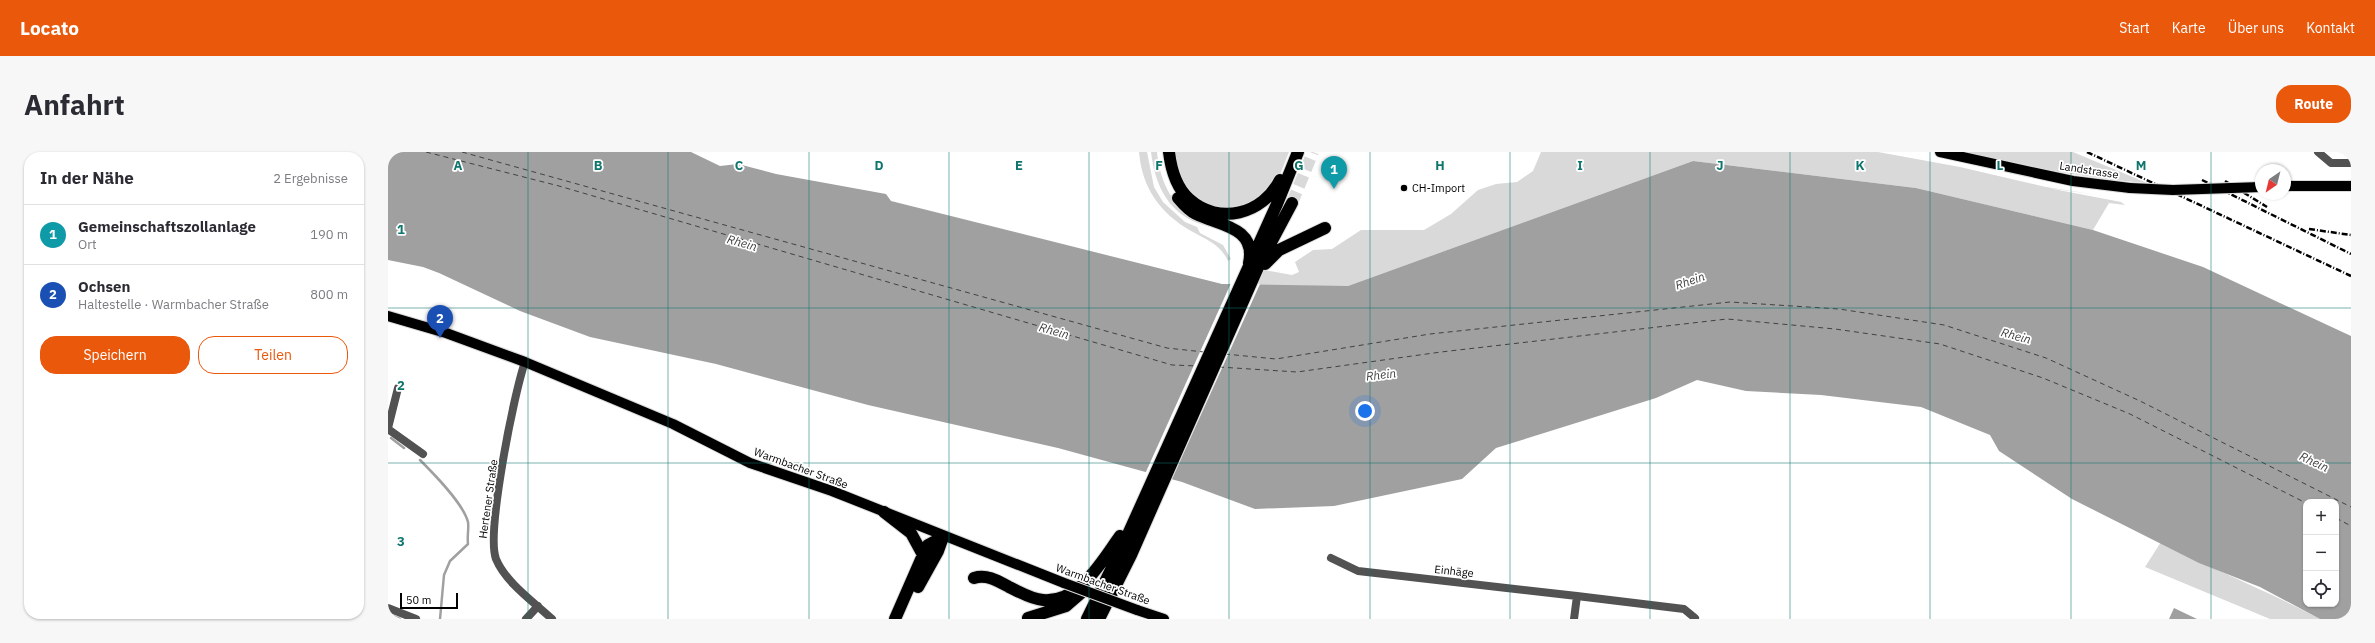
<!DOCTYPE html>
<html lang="de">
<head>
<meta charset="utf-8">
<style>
  :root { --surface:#fff; --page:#f7f7f7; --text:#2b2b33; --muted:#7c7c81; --line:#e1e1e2; --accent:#ea580c }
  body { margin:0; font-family:"IBM Plex Sans",sans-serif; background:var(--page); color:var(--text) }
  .controls { position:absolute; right:12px; bottom:12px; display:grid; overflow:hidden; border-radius:8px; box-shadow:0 1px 3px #0004 }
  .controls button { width:36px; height:36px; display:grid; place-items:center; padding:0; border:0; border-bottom:1px solid var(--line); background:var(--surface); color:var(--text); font:20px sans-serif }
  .compass { position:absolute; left:1867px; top:12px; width:36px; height:36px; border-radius:50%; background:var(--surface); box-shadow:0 1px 3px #0004; rotate:215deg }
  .scale { position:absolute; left:12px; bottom:10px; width:58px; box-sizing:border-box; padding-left:4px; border:2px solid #000; border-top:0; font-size:11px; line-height:14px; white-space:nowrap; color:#000; -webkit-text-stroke:3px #fff; paint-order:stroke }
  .you { position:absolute; left:977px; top:259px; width:14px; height:14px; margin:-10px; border:3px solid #fff; border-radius:50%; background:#1a73e8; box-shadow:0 0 0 6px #1a73e833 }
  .badge { display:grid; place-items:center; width:26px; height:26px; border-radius:50%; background:var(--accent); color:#fff; font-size:13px; font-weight:700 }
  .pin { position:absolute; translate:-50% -33px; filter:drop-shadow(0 1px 2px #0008) }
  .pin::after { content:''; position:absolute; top:21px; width:14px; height:12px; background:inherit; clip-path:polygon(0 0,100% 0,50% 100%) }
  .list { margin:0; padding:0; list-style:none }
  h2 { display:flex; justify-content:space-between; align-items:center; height:52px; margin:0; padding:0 16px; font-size:17px }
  h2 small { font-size:13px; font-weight:400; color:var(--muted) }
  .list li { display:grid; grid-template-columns:26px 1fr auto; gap:12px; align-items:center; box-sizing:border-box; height:60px; padding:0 16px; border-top:1px solid var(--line) }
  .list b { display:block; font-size:15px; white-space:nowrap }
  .list p { margin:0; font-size:13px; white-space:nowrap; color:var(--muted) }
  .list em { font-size:13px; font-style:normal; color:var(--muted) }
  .actions { display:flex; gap:8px; padding:12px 16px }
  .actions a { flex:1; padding:9px 0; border:1px solid var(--accent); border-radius:16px; text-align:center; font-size:14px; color:var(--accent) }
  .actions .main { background:var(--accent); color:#fff }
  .icon { flex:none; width:22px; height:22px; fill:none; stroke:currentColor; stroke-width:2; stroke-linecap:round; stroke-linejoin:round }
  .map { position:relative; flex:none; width:1963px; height:467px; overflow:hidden; border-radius:16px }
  header { display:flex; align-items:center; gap:24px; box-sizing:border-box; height:56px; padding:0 20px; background:var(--accent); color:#fff }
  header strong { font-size:19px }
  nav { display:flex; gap:22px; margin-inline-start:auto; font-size:14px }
  .intro { display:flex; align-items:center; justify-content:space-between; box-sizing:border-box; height:96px; padding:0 24px }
  h1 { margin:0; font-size:28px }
  .button { padding:10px 18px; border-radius:16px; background:var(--accent); color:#fff; font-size:14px; font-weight:700 }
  main { display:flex; gap:24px; padding:0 24px }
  aside { flex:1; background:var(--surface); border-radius:16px; box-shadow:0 1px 3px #0004 }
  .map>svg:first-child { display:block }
</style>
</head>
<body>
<header>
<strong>Locato</strong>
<nav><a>Start</a><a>Karte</a><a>Über uns</a><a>Kontakt</a></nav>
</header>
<div class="intro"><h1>Anfahrt</h1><a class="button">Route</a></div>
<main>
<aside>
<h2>In der Nähe<small>2 Ergebnisse</small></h2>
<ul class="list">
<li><span class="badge" style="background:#0f9aa8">1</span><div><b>Gemeinschaftszollanlage</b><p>Ort</p></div><em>190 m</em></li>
<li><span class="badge" style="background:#1a4fb4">2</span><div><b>Ochsen</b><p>Haltestelle · Warmbacher Straße</p></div><em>800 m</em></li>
</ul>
<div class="actions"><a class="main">Speichern</a><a>Teilen</a></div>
</aside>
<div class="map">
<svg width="1963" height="467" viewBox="0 0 1963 467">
  <rect width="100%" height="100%" fill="#fff"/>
  <!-- green -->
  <path fill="#d9d9d9" d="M751,0h8l7,35 9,15 22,20 12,5 3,6 23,12 8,14 -3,2c-8,-17 -21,-21 -37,-30 -31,-18 -49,-43 -52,-79z
    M763,0h6c3,31 16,58 47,70 15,5 29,6 38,22 -11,-12 -23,-14 -38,-19 -35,-10 -49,-39 -53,-73z
    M786,0h115c-5,12 -9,26 -18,36 -24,28 -73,27 -90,-9 -4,-9 -5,-18 -7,-27z
    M1153,0h337l82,15 86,20 52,8 -50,-7 73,14 4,3 -16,-2 -16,27 -177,-42 -223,-27 -345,125h-92l8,-16 28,5 7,-3 -4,-10 18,-12 19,-1 29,-19h63l27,-16 27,-24 18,-6 21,-2 16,-11z
    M1576,0h109l74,31c-63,-5 -122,-16 -183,-31z
    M1773,390c52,28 107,49 159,77h-50l-125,-52z"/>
  <!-- water -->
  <path fill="#a0a0a0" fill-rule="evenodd" d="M0,0h303l29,14 18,-2 38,10 110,20 5,7 331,83 126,2 345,-125 223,27 177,42 110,37 148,69v283h-31l-60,-32 -61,-24 -127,-64 -73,-48 -9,-16 -69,-28 -100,-12 -75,-4 -49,-11 -41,18 -160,50 -34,31 -128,27 -79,3 -73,-27 -124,-34 -190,-43 -152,-41 -126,-27 -70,-26 -81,-38 -16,-6 -35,-7zM1918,350h30v102h-30z
    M1786,456l23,11h-28z"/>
  <!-- pier -->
  <path fill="#fff" d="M843,131l29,1 -89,197 -26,-7z"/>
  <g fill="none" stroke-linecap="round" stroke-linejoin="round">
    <!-- stream -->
    <path stroke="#a0a0a0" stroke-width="2.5" d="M3,286l13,10
      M32,308c14,14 43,43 48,62 1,6 -1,14 0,22l-18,17 -6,14 -4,44
      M0,462l12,5"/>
    <!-- ferry -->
    <path stroke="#414141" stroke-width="1" stroke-dasharray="5 4" stroke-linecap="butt" d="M38,0l133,34 613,179 26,1
      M74,0l705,196 37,4
      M837,202l51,5 154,-25 300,-32 109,7 105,16 102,33 94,43 211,106
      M831,215l78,5 144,-20 286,-33 108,10 105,15 103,34 87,36 176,89
      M1948,366l15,8"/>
    <!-- motorway-tunnel -->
    <path stroke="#d9d9d9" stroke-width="12" stroke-dasharray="12 6" stroke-linecap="butt" d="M904,51l21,-51"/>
    <defs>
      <path id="primary" d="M1552,0l133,29 57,7
        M1897,34h66
        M0,164l58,17 79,29 148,62 77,39 82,28 232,92
        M749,458l27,9"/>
      <path id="motorway" d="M781,0c2,17 8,36 20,47 30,27 74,15 91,-19
        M790,46c5,6 11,13 18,16 22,11 61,13 53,49
        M877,112l14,-14 46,-22
        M496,360l27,21 12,22 -28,64
        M535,403l5,-10 15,-8
        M586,426c13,-4 24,3 35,9 11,5 22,12 34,13 36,3 59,-39 77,-64
        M530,435l20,-36 5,-14
        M640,466l38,-12 15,-13
        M699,467l38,-78 152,-337 21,-52
        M711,467l32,-64 128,-290 33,-62"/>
    </defs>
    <!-- primary casing -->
    <use href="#primary" stroke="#dbdbdb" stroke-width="12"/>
    <!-- motorway casing -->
    <use href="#motorway" stroke="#dbdbdb" stroke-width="14"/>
    <!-- minor -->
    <path stroke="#525252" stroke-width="8" d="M1930,0l13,11h20
      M137,210c-11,31 -39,171 -29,197 10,24 38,43 56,60
      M0,276l10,-40
      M0,277l35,25
      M943,406l27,13 219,25
      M0,456l28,11
      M138,467l12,-13
      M1186,467l3,-23 107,13 11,9"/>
    <!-- primary -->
    <use href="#primary" stroke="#000" stroke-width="10"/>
    <!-- motorway -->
    <use href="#motorway" stroke="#000" stroke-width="12"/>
    <!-- rail -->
    <path stroke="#000" stroke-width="2.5" stroke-dasharray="6 2 1 2" stroke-linecap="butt" d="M1699,0l264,124
      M1814,28l149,74
      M1837,29l42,26
      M1921,77l42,6"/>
    <defs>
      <path id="primary-bridge" d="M1742,36l43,2 88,-3
        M676,431l73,27"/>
    </defs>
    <!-- primary-bridge casing -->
    <use href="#primary-bridge" stroke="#dbdbdb" stroke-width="12" stroke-linecap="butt"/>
    <!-- primary-bridge -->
    <use href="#primary-bridge" stroke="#000" stroke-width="10"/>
  </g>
  <!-- grid -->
  <path fill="none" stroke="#0f766e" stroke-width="1" stroke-opacity="0.55" d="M140,0v467M280,0v467M421,0v467M561,0v467M701,0v467M841,0v467M982,0v467M1122,0v467M1262,0v467M1402,0v467M1542,0v467M1683,0v467M1823,0v467M0,156h1963M0,311h1963"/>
  <!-- markers -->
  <circle fill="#000" stroke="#fff" stroke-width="1.5" cx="1016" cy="36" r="4"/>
  <g text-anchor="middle" stroke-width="3.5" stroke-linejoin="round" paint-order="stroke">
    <!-- street labels -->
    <g font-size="11" fill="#000" stroke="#fff">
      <text transform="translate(1701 18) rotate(9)" y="4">Landstrasse</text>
      <text transform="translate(413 316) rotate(20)" y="4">Warmbacher Straße</text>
      <text transform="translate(100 347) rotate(-82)" y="4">Hertener Straße</text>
      <text transform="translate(1066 419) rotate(6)" y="4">Einhäge</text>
      <text transform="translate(715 432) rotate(20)" y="4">Warmbacher Straße</text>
    </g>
    <!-- poi labels -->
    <g font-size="11" fill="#000" stroke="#fff" text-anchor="start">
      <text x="1024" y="40">CH-Import</text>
    </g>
    <!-- water labels -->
    <g font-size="12" font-style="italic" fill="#414141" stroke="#fff">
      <text transform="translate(354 91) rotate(16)" y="4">Rhein</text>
      <text transform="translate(1302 129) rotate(-19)" y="4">Rhein</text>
      <text transform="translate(666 179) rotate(16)" y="4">Rhein</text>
      <text transform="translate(1628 184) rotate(15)" y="4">Rhein</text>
      <text transform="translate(993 223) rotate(-7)" y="4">Rhein</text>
      <text transform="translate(1926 310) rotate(25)" y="4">Rhein</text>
    </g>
  </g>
  <g font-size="13" text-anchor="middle" font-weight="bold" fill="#0f766e" stroke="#fff" stroke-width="3.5" stroke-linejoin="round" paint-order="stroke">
    <text x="70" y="18">A</text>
    <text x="210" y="18">B</text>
    <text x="351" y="18">C</text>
    <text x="491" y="18">D</text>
    <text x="631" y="18">E</text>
    <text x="771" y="18">F</text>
    <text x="911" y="18">G</text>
    <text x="1052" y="18">H</text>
    <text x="1192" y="18">I</text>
    <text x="1332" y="18">J</text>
    <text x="1472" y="18">K</text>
    <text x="1612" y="18">L</text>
    <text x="1753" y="18">M</text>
    <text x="13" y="82">1</text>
    <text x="13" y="238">2</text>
    <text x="13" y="394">3</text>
  </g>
</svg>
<div class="controls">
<button>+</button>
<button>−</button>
<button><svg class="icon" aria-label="locate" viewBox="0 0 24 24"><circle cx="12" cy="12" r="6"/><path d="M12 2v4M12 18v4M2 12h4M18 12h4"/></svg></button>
</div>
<svg class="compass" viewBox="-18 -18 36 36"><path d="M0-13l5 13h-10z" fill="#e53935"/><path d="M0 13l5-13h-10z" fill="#7c7c81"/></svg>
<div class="scale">50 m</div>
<div class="you"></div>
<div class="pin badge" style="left:946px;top:37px;background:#0f9aa8">1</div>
<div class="pin badge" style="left:52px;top:186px;background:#1a4fb4">2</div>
</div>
</main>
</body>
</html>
